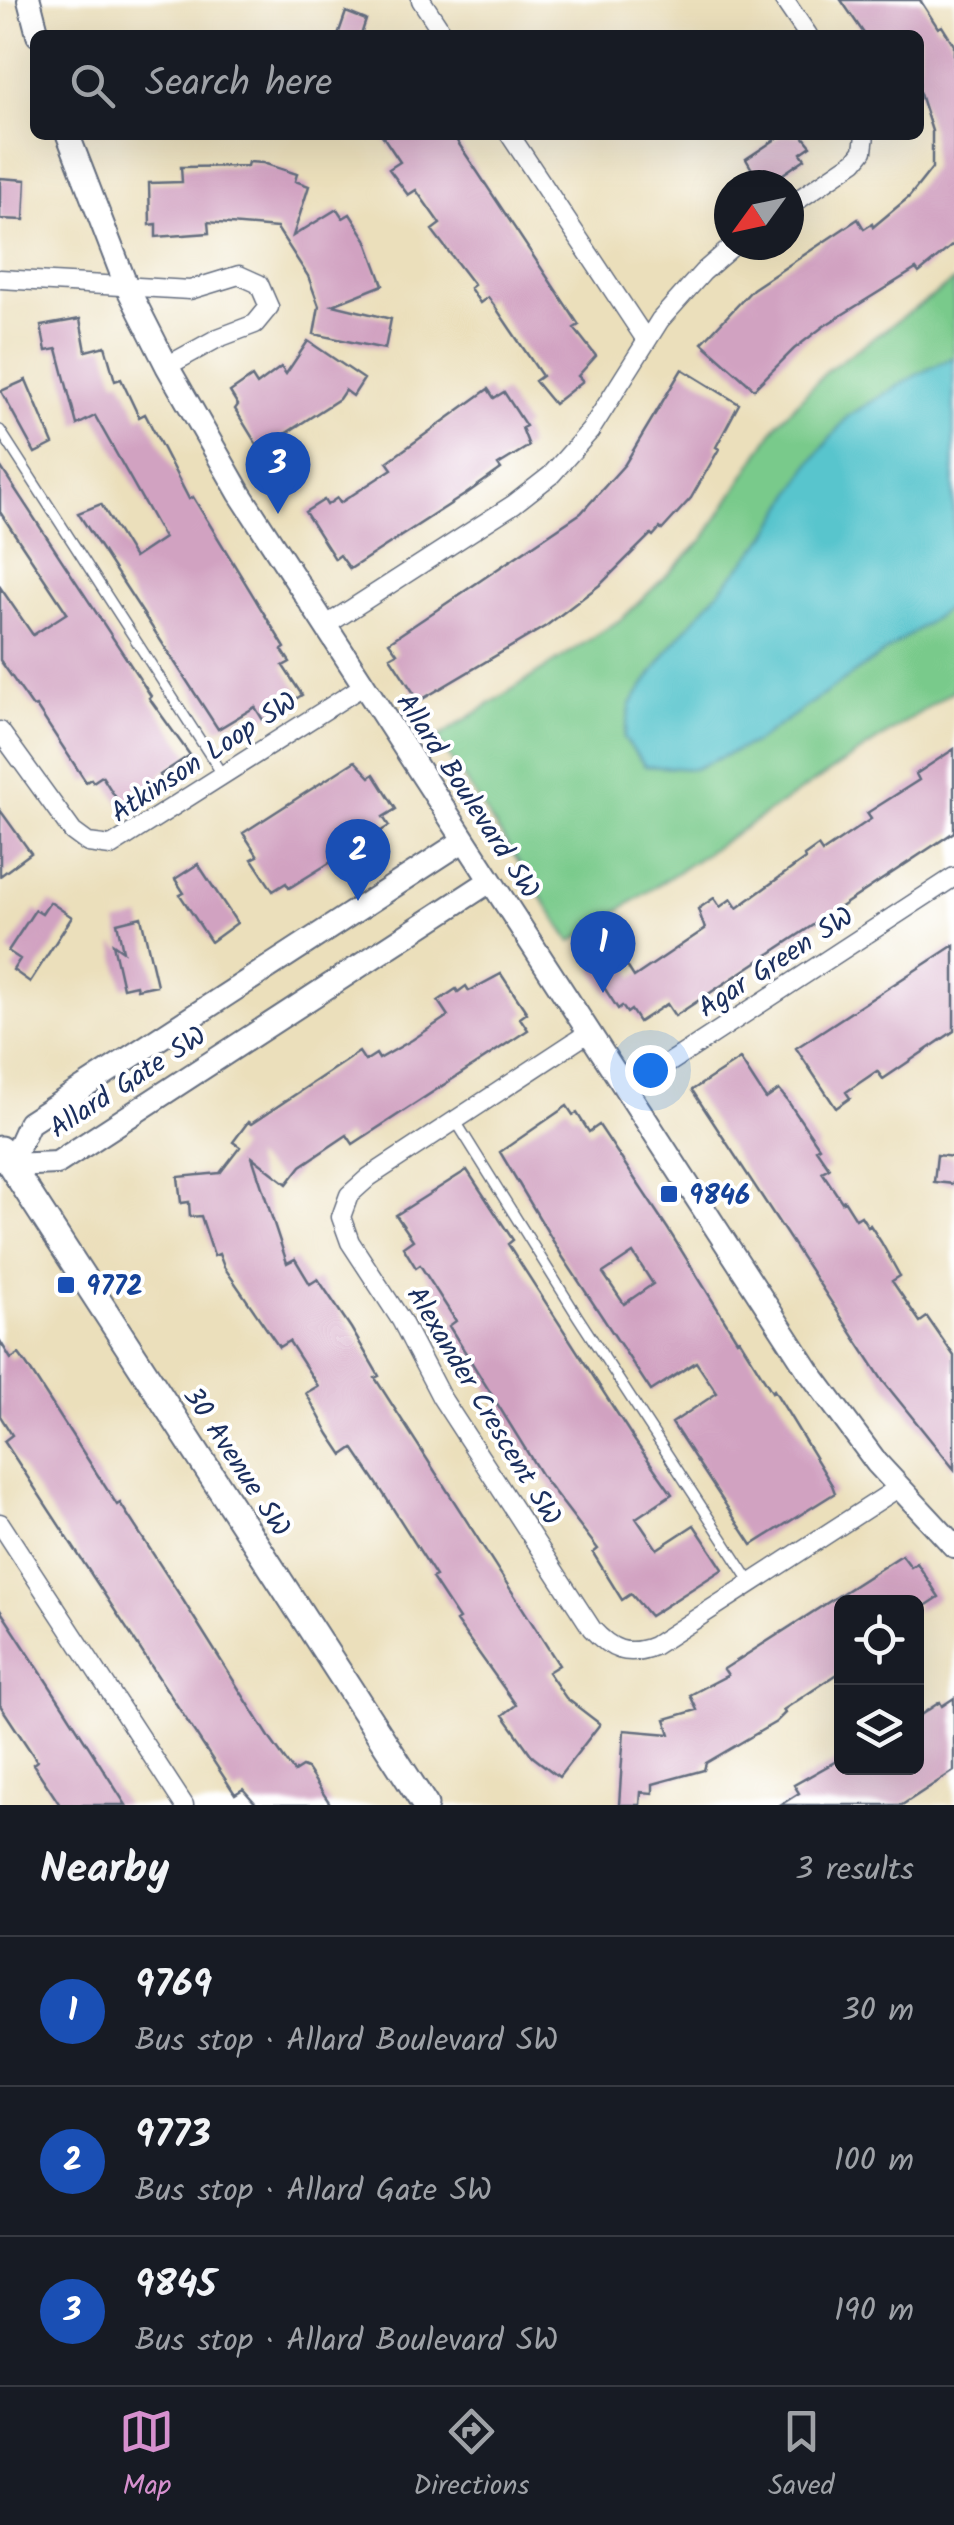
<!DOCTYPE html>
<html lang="en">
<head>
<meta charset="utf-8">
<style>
  :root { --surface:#171b24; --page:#20242c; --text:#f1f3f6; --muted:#9ea1a6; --line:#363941; --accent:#d690ce }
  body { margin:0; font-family:Kalam,sans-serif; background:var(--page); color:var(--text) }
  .controls { position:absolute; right:30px; bottom:30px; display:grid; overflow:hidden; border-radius:15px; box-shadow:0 10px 40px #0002 }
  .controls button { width:90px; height:90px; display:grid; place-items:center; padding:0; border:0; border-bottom:2px solid var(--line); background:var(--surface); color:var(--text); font:50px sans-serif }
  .compass { position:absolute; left:714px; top:170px; width:90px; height:90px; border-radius:50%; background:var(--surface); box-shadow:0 10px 40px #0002; rotate:237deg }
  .you { position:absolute; left:650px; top:1070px; width:35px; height:35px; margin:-25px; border:8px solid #fff; border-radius:50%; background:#1a73e8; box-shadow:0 0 0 15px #1a73e833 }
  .badge { display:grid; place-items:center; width:65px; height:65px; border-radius:50%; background:var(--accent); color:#fff; font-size:32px; font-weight:700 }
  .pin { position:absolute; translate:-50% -82px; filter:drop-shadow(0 2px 5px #0008) }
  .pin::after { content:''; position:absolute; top:52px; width:35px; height:30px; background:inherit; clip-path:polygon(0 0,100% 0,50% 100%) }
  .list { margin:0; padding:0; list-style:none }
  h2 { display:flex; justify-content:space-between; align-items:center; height:130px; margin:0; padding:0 40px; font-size:42px }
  h2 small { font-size:32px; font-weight:400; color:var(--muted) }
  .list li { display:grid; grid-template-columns:65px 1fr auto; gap:30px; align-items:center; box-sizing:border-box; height:150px; padding:0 40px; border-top:2px solid var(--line) }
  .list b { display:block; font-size:38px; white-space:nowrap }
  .list p { margin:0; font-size:32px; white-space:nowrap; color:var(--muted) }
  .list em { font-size:32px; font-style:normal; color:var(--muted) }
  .icon { flex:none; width:55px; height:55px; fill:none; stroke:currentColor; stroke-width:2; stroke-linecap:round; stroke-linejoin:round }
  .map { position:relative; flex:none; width:954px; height:1805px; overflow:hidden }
  .search { position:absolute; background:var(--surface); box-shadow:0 10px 40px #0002; left:30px; right:30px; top:30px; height:110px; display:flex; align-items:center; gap:25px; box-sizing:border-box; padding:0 35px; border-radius:15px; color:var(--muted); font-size:38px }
  .sheet { height:580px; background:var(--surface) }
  nav { display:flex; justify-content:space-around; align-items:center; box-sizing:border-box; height:140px; border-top:2px solid var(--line); background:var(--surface); font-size:28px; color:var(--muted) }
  nav a { display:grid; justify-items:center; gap:5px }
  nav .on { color:var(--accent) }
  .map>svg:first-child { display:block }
</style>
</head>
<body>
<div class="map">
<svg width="954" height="1805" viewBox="0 0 954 1805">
  <rect width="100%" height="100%" fill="#fff"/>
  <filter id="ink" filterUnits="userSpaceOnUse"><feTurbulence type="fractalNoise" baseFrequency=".01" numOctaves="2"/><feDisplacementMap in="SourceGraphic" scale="20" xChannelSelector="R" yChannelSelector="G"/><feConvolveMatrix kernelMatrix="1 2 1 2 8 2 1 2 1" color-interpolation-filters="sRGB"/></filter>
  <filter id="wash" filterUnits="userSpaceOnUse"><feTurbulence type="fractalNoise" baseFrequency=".0048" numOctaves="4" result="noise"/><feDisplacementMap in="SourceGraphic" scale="40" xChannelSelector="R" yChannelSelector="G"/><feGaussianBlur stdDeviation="2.25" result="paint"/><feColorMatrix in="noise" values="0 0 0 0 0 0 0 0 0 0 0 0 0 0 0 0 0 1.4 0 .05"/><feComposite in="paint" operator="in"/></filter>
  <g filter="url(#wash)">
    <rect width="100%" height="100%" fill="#ebdfbb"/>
    <!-- green -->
    <path fill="#79ca8b" stroke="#4a7c74" stroke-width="2.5" d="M954,281v409l-383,252 -134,-204 186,-120 81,-79 74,-116 50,-53z"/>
    <!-- water -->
    <path fill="#58c5cd" stroke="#3a7a96" stroke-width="2.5" d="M954,357v247l-200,139 -60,26 -49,-3 -21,-28 7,-34 41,-59 95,-109 42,-71 39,-49 70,-42z"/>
    <g id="blocks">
      <!-- building -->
      <path fill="#d1a2c1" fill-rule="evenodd" d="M841,0h79l18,28 4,-2 12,19v199l-35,29 -3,-4 -92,57 -30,23 -40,40 -52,-46 51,-54 105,-70 6,10 8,-5 1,3 36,-30 23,-29v-37l-13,-40v-56h-54z
        M346,12l20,8 -5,15h-23z
        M382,135h71l126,190 -5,3 22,28 -18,20 5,5 -29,23 -19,-23 7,-5 -46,-68 -8,-11 -8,6 -10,-15 4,-3 -42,-55 8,-6 -24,-34 -8,5 -19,-26 11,-7z
        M782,135h20l9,11 -10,7 4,6 -38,26h-6l-15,-26z
        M248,162l15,1 34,11 -2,7 14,5 -16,50 44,-27 6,9 7,-4 16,25 17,46 -50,20 58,14 -6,30 -71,-15 5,-28 -11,-30 -31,-48 -69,-6 1,11 -53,4v-13l-6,1 -1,-42 33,-1 -1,-15 66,-1z
        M0,178l26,2 -2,40 -24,-1z
        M80,319l6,32 19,-5 10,35 6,-2 18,38 6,-3 44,85 4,-2 92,151 -3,2 8,12 -7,4 19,29 -39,25 -8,-13 -37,22 -140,-216 23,-9 33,54 30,-20 -69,-122 -18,9 -20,-76 -11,2 -5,-25z
        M308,341l56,38 -11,17 -8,-6 -6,9 -79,51 -25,-41 3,-4 -8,-13 22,-15 5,8 24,-18 5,7z
        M682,369l57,35 -23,43 3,2 -28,49 -29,32 -2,-2 -7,8 -2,-2 -50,50 -55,42 -127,75 -29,-44 7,-4 -8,-11 192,-129 44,-49z
        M26,380l27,64 -18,9 -34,-62z
        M488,389l6,9 10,-6 22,34 -4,2 7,18 -31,19 3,4 -35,25 -116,75 -10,-14 -5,4 -30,-47 19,-12 3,5 10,-7 3,5 52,-34 -5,-7z
        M0,466l151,230 -2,2 41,57 -30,20 2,4 -41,27 -19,-30 -9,6 -2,-3 -5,3 -50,-76 -3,1 -33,-47v-73l33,48 34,-22 -67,-101z
        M954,749v83l-279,184 -8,-12 -28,18 -8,-12 -4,3 -5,-7 -4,3 -26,-40 26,-17 16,25 71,-48 -7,-20 16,-11 6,9 11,-8 6,9 68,-49 -1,-3 14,-10 4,6 49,-33 -4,-6 52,-33 -3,-6z
        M355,761l15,16 4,-3 22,35 -13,8 6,9 -100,62 -3,-5 -13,8 -21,-32 6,-3 -15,-23z
        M0,810l31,43 -31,23z
        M198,864l39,59 -26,19 -31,-47 4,-2 -9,-14z
        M50,902l22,15 -42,65 -17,-12 7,-11 -12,-8 27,-41 7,4z
        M141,917l16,68 -20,4 -1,-4 -13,3 -10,-44 10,7 -6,-28z
        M954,945v86l-71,48 -6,-8 -31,21 4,6 -14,10 -40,-60z
        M501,974l26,39 -7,5 8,12 -175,114 -6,-9 -46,31 -14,18 -35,-27 35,106 8,-4 15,25 8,-5 33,49 28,48 -4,2 184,287 -11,7 18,26 34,26 -41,53 -26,-20 -30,-42 13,-10 -60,-84 3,-2 -27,-41 4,-2 -62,-97 -21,-31 -10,7 -14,-21 -23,-41 12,-7 -29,-45 -10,6 -55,-80 -5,-13 -5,2 -13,-40 -11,1 -1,-15 -8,1 -3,-26 42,-4 20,-26 -7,-5 15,-20 3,2 108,-72 6,9 11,-7 3,5 33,-19 36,-24 -10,-15 18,-12 2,3 8,-6 3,5z
        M740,1059l26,40 13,-9 8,10 32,47 -3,2 13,19 -7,4 20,30 2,-2 12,19 5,-3 7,11 2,-2 11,17 19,34 -8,5 28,41 7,-5 27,39v113l-71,-88 -191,-291z
        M567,1106l6,9 4,-2 12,19 10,-7 69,104 69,111 2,-1 33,53 2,-2 58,95 3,8 -83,52 -80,-122 45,-30 -21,-31 -45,29 -89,-135 -62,-104zM633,1253l20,31 -29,20 -21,-31z
        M937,1155l17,2v27l-20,-2z
        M467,1170l46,70 -5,4 127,197 37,53 -36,24 21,31 37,-24 29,44 -73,47 -19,-22 -9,6 -29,-47 5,-4 -56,-73 -93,-150 7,-5 -36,-56 -4,3 -13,-21 10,-7 -17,-25z
        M0,1341l11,18 8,-5 8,11 90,140 3,-2 61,94 90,143 23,32 8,-5 5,2 24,36h-74l-14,-16 -8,5 -231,-353 8,-6 -12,-19z
        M902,1555l9,12 6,-4 22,34 -23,15v-10h-74v69l-59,39 2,3 -9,9 -70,41 -2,7 -51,14v9l-12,-1 -1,13h-21l5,-75 46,4 -5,-15 32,-9 -7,-15 38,-20 -4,-6z
        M0,1610l64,98 62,97h-66l-27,-41 4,-3 -37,-56z
        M954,1698v73l-52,34h-122l19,-12 -5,-8 48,-27v10h74v-50l24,-16 2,4z"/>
    </g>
  </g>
  <g filter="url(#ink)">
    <use href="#blocks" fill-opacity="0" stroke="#646d7f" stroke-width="2.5"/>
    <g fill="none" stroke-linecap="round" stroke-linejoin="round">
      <defs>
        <path id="service" d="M0,430l222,344
          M455,1120l123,197 174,267"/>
        <path id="minor" d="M421,0l23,35
          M784,0l24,35
          M510,135l136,205
          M789,206l66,-45 8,-10 2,-16
          M0,279l190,11 49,-15 20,9 10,23 -14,17 -37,14 -51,28
          M325,626l189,-122 37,-29 39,-44 70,-111 43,-48 31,-27
          M0,731l73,101 15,11 23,3 252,-160
          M588,1033l-219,144 -20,18 -8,22 9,25 51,78 40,77 151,232c19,21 35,28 62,17l244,-158
          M626,1091l328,-214
          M0,1523l184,282"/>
        <path id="tertiary" d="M29,0l9,35
          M68,135l58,150 41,81 73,128 568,876 69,93 77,83
          M10,1165l19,-42 434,-282
          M10,1165l47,-2 433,-282"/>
        <path id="secondary" d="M0,1149l425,656"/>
      </defs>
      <!-- service casing -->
      <use href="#service" stroke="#646d7f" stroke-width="12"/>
      <!-- minor casing -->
      <use href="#minor" stroke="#646d7f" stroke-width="21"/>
      <!-- tertiary casing -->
      <use href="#tertiary" stroke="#646d7f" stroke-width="26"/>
      <!-- secondary casing -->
      <use href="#secondary" stroke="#646d7f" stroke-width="29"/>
      <!-- service -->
      <use href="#service" stroke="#fff" stroke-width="9"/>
      <!-- minor -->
      <use href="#minor" stroke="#fff" stroke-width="18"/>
      <!-- tertiary -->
      <use href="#tertiary" stroke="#fff" stroke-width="22"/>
      <!-- secondary -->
      <use href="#secondary" stroke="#fff" stroke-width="25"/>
    </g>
  </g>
  <!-- markers -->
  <g fill="#1a4fb4" stroke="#fff" stroke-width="4">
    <rect x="659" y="1184" width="20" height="20" rx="5"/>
    <rect x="56" y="1275" width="20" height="20" rx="5"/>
  </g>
  <g text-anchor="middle" stroke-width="8" stroke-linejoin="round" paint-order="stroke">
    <!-- street labels -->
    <g font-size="28" fill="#1b2f5e" stroke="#fff">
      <text transform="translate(203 756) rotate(-33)" y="10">Atkinson Loop SW</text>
      <text transform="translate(469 795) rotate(57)" y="10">Allard Boulevard SW</text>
      <text transform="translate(775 961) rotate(-33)" y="10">Agar Green SW</text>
      <text transform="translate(127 1081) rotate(-33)" y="10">Allard Gate SW</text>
      <text transform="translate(485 1405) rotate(59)" y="10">Alexander Crescent SW</text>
      <text transform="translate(238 1461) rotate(57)" y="10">30 Avenue SW</text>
    </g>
    <!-- transit labels -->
    <g font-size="28" font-weight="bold" fill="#164399" stroke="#fff" text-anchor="start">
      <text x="689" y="1204">9846</text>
      <text x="86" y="1295">9772</text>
    </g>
  </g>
</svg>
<div class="controls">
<button><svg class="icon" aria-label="locate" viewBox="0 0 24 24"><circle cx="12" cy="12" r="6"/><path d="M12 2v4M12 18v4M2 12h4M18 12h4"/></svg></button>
<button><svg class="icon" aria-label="layers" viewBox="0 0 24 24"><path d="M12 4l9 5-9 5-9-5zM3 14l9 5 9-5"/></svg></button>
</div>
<svg class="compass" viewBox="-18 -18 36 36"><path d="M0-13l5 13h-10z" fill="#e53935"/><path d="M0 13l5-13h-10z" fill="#9ea1a6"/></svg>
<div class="you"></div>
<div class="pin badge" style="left:603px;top:993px;background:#1a4fb4">1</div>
<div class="pin badge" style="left:358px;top:901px;background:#1a4fb4">2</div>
<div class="pin badge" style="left:278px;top:514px;background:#1a4fb4">3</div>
<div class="search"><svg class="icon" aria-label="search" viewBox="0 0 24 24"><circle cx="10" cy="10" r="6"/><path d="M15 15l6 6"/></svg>Search here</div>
</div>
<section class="sheet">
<h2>Nearby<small>3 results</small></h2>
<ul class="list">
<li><span class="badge" style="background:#1a4fb4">1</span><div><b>9769</b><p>Bus stop · Allard Boulevard SW</p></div><em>30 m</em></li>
<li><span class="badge" style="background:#1a4fb4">2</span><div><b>9773</b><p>Bus stop · Allard Gate SW</p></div><em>100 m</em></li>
<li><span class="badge" style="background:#1a4fb4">3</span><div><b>9845</b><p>Bus stop · Allard Boulevard SW</p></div><em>190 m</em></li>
</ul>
</section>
<nav>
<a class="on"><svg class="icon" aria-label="map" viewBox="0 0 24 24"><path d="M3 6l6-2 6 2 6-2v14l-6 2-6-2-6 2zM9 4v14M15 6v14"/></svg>Map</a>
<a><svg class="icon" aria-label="directions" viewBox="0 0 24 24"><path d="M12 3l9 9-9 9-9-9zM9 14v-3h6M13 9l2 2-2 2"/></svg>Directions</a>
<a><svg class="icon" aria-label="saved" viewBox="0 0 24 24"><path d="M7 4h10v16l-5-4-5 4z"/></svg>Saved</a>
</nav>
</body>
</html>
